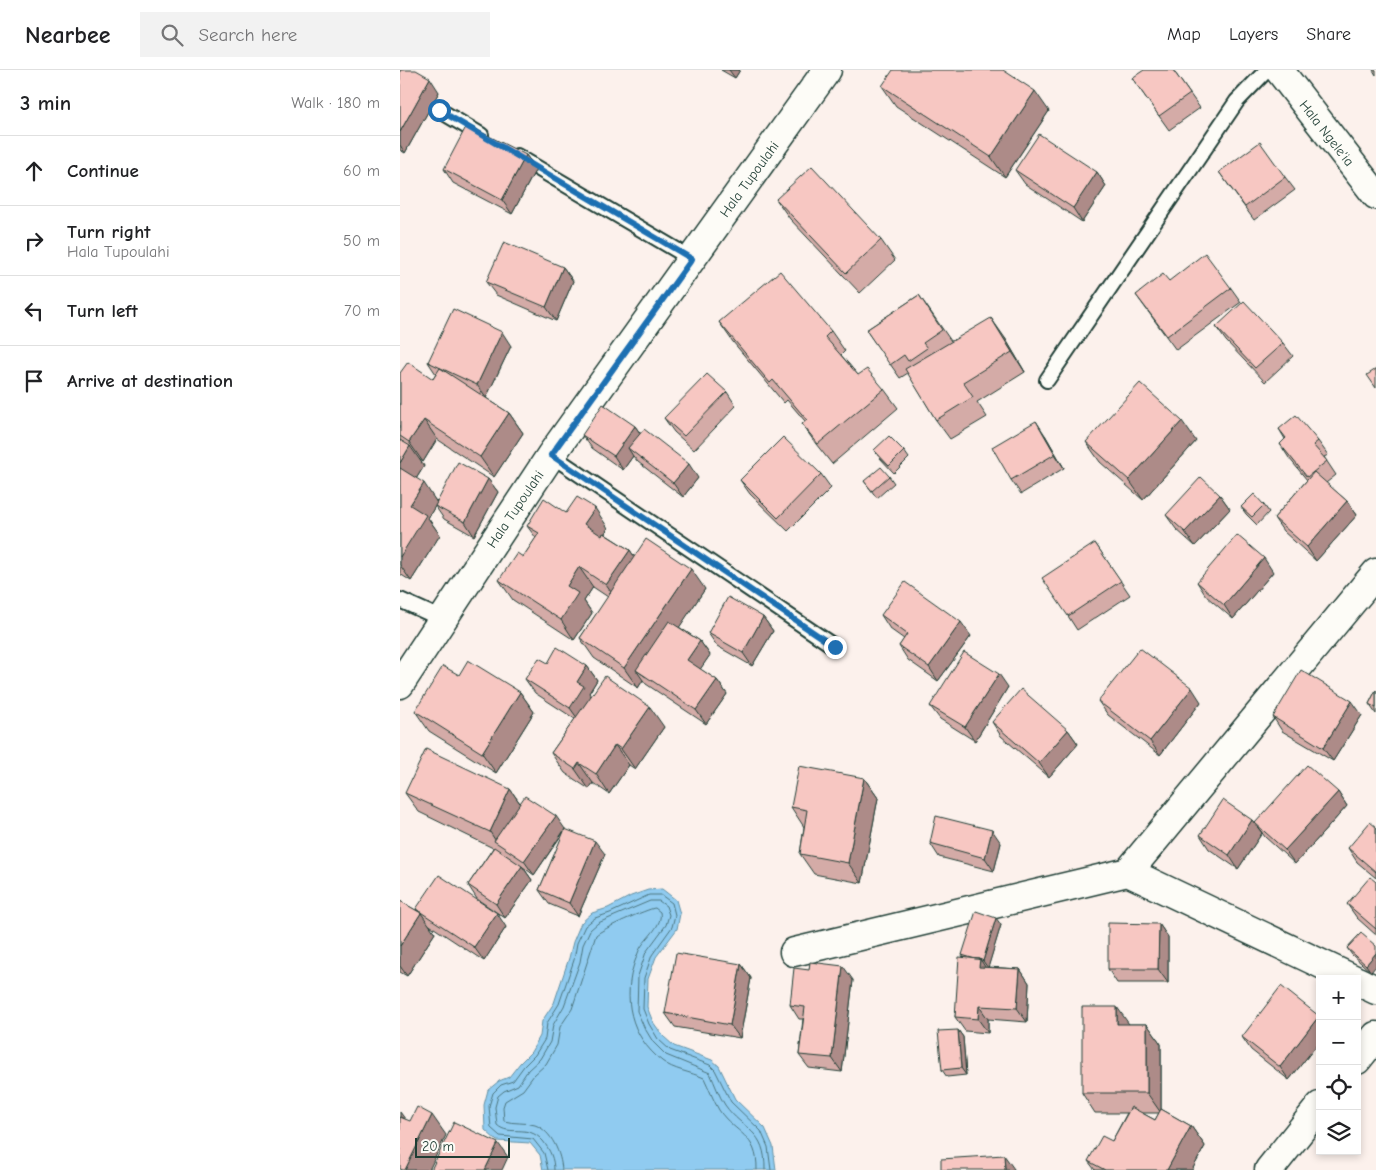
<!DOCTYPE html>
<html lang="en">
<head>
<meta charset="utf-8">
<style>
  :root { --surface:#fff; --page:#f2f2f2; --text:#202124; --muted:#757577; --line:#e0e0e0 }
  body { margin:0; font-family:"Comic Neue",sans-serif; background:var(--page); color:var(--text) }
  .controls { position:absolute; right:15px; bottom:15px; display:grid; overflow:hidden; border-radius:0px; box-shadow:0 2px 8px #0003 }
  .controls button { width:45px; height:45px; display:grid; place-items:center; padding:0; border:0; border-bottom:1px solid var(--line); background:var(--surface); color:var(--text); font:25px sans-serif }
  .scale { position:absolute; left:15px; bottom:12px; width:95px; box-sizing:border-box; padding-left:5px; border:2px solid #1f3d34; border-top:0; font-size:14px; line-height:18px; white-space:nowrap; color:#1f3d34; -webkit-text-stroke:4px #fdfcf7; paint-order:stroke }
  .stop { position:absolute; width:15px; height:15px; margin:-11px; border:4px solid #1f6fb2; border-radius:50%; background:#fff }
  .stop.end { background:#1f6fb2; border-color:#fff; box-shadow:0 1px 5px #0008 }
  .list { margin:0; padding:0; list-style:none }
  h2 { display:flex; justify-content:space-between; align-items:center; height:65px; margin:0; padding:0 20px; font-size:21px }
  h2 small { font-size:16px; font-weight:400; color:var(--muted) }
  .list li { display:grid; grid-template-columns:32px 1fr auto; gap:15px; align-items:center; box-sizing:border-box; height:70px; padding:0 20px; border-top:1px solid var(--line) }
  .list b { display:block; font-size:19px; white-space:nowrap }
  .list p { margin:0; font-size:16px; white-space:nowrap; color:var(--muted) }
  .list em { font-size:16px; font-style:normal; color:var(--muted) }
  .icon { flex:none; width:28px; height:28px; fill:none; stroke:currentColor; stroke-width:2; stroke-linecap:round; stroke-linejoin:round }
  .map { position:relative; flex:none; width:976px; height:1100px; overflow:hidden }
  header { display:flex; align-items:center; gap:30px; box-sizing:border-box; height:70px; padding:0 25px; background:var(--surface); border-bottom:1px solid var(--line) }
  header strong { font-size:24px }
  nav { display:flex; gap:28px; margin-inline-start:auto; font-size:18px }
  .search { width:350px; height:45px; background:var(--page); display:flex; align-items:center; gap:12px; box-sizing:border-box; padding:0 18px; border-radius:0px; color:var(--muted); font-size:19px }
  main { display:flex }
  aside { flex:1; background:var(--surface) }
  .map>svg:first-child { display:block }
</style>
</head>
<body>
<header>
<strong>Nearbee</strong>
<div class="search"><svg class="icon" aria-label="search" viewBox="0 0 24 24"><circle cx="10" cy="10" r="6"/><path d="M15 15l6 6"/></svg>Search here</div>
<nav><a>Map</a><a>Layers</a><a>Share</a></nav>
</header>
<main>
<aside>
<h2>3 min<small>Walk · 180 m</small></h2>
<ul class="list">
<li><svg class="icon" aria-label="ahead" viewBox="0 0 24 24"><path d="M12 20V5M6 11l6-6 6 6"/></svg><div><b>Continue</b></div><em>60 m</em></li>
<li><svg class="icon" aria-label="right" viewBox="0 0 24 24"><path d="M7 20v-9h11M14 6l5 5-5 5"/></svg><div><b>Turn right</b><p>Hala Tupoulahi</p></div><em>50 m</em></li>
<li><svg class="icon" aria-label="left" viewBox="0 0 24 24"><path d="M17 20v-9H6M10 6l-5 5 5 5"/></svg><div><b>Turn left</b></div><em>70 m</em></li>
<li><svg class="icon" aria-label="arrive" viewBox="0 0 24 24"><path d="M6 21V4h12l-3 4 3 4H6"/></svg><div><b>Arrive at destination</b></div></li>
</ul>
</aside>
<div class="map">
<svg width="976" height="1100" viewBox="0 0 976 1100">
  <rect width="100%" height="100%" fill="#fcf1ec"/>
  <filter id="ink" filterUnits="userSpaceOnUse"><feTurbulence type="fractalNoise" baseFrequency=".02" numOctaves="2"/><feDisplacementMap in="SourceGraphic" scale="10" xChannelSelector="R" yChannelSelector="G"/><feConvolveMatrix kernelMatrix="1 2 1 2 8 2 1 2 1" color-interpolation-filters="sRGB"/></filter>
  <g filter="url(#ink)">
    <!-- water -->
    <path fill="#90cbf0" stroke="#6392a5" d="M262,819l14,11 4,14 -3,15 -21,28 -8,22 -1,28 6,15 10,14 11,10 38,14 7,6 16,33 30,29 8,18 3,24h-233l-3,-15 -10,-12 -33,-2 -12,-11 -1,-25 4,-15 11,-9 10,-4 11,-14 11,-11 9,-16 2,-15 12,-18 15,-45 4,-16 8,-19 11,-10 16,-5 23,-12 17,-6z"/>
    <g fill="none" stroke-linecap="round" stroke-linejoin="round">
      <!-- shore -->
      <path stroke="#4c767f" stroke-width="1" d="M148,1100l-4,-17 -11,-14 -33,-3 -9,-8 -2,-22 4,-13 8,-8 12,-4 11,-15 11,-11 10,-16 2,-16 12,-19 15,-44 3,-17 8,-17 10,-8 15,-5 39,-18h12l11,8 3,12 -3,12 -20,28 -8,23 -1,31 6,15 9,15 12,11 40,15 5,5 16,32 30,29 7,16 3,23
        M154,1100c0,-11 -4,-20 -11,-29 -16,-18 -33,-4 -46,-16l-2,-18 3,-11 6,-5 14,-6 10,-15 12,-11 10,-17 3,-17 11,-19 16,-44 3,-17 7,-15 8,-7 52,-22h9l7,5 3,9 -3,10 -20,27 -8,24 -1,35 7,16 9,15 13,13 44,18c5,11 9,23 15,32 18,26 41,24 40,65
        M162,1100c-1,-16 -10,-39 -27,-45 -10,-3 -21,-1 -31,-4l-1,-14 2,-6 18,-11 11,-15 12,-11 11,-19 3,-18 12,-18 24,-74c6,-6 51,-26 59,-27l5,4c3,13 -13,25 -19,35 -3,4 -4,10 -6,14 -13,37 -5,75 27,100 11,9 29,11 42,17 5,10 9,22 15,32 16,24 39,24 38,60"/>
      <defs>
        <path id="lane" d="M39,40l42,25
          M117,86l175,103
          M647,310l190,-279 30,-31
          M151,385l284,192
          M0,530l42,19"/>
        <path id="street" d="M728,802l225,107
          M394,882l334,-80 248,-299
          M957,911l19,9
          M957,990l19,-24
          M869,1100l51,-64"/>
        <path id="secondary" d="M879,0l97,125
          M0,614l151,-229 276,-385"/>
      </defs>
      <!-- lane casing -->
      <use href="#lane" stroke="#1f3d34" stroke-width="18"/>
      <!-- street casing -->
      <use href="#street" stroke="#1f3d34" stroke-width="31"/>
      <!-- secondary casing -->
      <use href="#secondary" stroke="#1f3d34" stroke-width="31"/>
      <!-- lane -->
      <use href="#lane" stroke="#fdfcf7" stroke-width="14"/>
      <!-- street -->
      <use href="#street" stroke="#fdfcf7" stroke-width="28"/>
      <!-- secondary -->
      <use href="#secondary" stroke="#fdfcf7" stroke-width="28"/>
    </g>
    <!-- wall -->
    <path fill="#d4aba7" stroke="#1f3d34" fill-rule="evenodd" d="M0,0l39,22 -34,61 -5,-3z
      M321,0h19l-5,8z
      M773,0l27,38 -31,22 -37,-52z
      M482,16l167,25 -44,66 -109,-71z
      M126,85l10,14 -24,45 -59,-31 -9,-14z
      M615,100l82,2 9,14 -24,36 -57,-38z
      M819,102l66,5 10,13 -41,30z
      M376,129l105,41 14,20 -35,33 -70,-74z
      M163,197l10,14 -17,40 -60,-26 -10,-13z
      M769,211l62,7 10,14 -65,48 -40,-55z
      M519,225l32,46 54,-3 20,34 -48,30 10,15 -37,22 -14,-19 -28,-47 -8,5 -34,-48z
      M319,252l112,9 14,20 -4,4 17,20 26,14 14,19 -66,56 -16,-20 -14,-20 3,-3 -18,-21 -3,3 -51,-61z
      M816,257l67,16 10,13 -28,26 -39,-41z
      M111,276l-25,52 23,15 14,20 -29,44 -57,-38 -14,23 -4,-3 5,7 -8,13 21,23 51,-23 10,13 -24,44 -30,-17 -9,-13 -7,12 12,17 -29,46 -11,-7v-201l33,6 3,-5 -8,-12z
      M327,322l9,14 -42,44 -20,-18 -10,-14z
      M235,356l5,7 58,45 -15,19 -45,-35 -5,-6 -10,14 -31,-22 -10,-13z
      M879,359l39,12 10,14 -4,2 12,18 -10,8 21,18 10,14 -41,46 -33,-30 -9,-13 33,-38 -18,-22 -9,-14 5,-5z
      M645,365l19,33 -43,26 -10,-14z
      M796,371l-53,59 -43,-38 -14,-20z
      M474,380l30,1 5,7 -15,15 -15,-16z
      M421,404l10,14 -43,43 -38,-37 -10,-14z
      M489,406l5,7 -17,15 -13,-17z
      M820,425l10,14 -35,37 -19,-17 -10,-14z
      M864,435l5,7 -12,13 -11,-11 -5,-7z
      M166,443l42,15 -3,6 25,16 4,7 71,32 -26,38 21,14 10,14 -10,14 17,11 10,14 -21,30 -60,-40 -3,-4 -5,8 -44,-30 -14,-20 28,-41 -15,-10 -9,14 8,12 -18,27 -61,-40 -14,-20 24,-23 13,-19 -9,-12z
      M695,473l35,52 -53,35 -9,-14z
      M873,502l-40,47 -27,-23 -9,-14z
      M481,545l90,21 -33,45 -30,-21 -9,-14 5,-7 -14,-10z
      M363,547l10,14 -21,35 -35,-20 -9,-13z
      M148,593l39,3 10,14 -8,13 2,3 73,31 -29,42 -6,-4 -20,29 -16,-11 -4,6 -24,-16 -14,-20 24,-34 -40,-26 -10,-14z
      M608,617l-33,54 -35,-22 -10,-13z
      M976,620v24l-7,-10z
      M120,622l14,20 -38,61 -67,-42 -14,-20z
      M698,631l103,1 -41,53 -52,-40z
      M962,645l-29,46 -51,-30 -9,-14z
      M592,652l76,8 10,14 -29,33 -48,-41z
      M464,708l14,20 -16,85 -48,-9 -14,-20 4,-27 -13,-20z
      M110,719l10,14 45,26 40,25 -27,62 -29,-12 -10,-14 26,-60 -31,45 -11,-8 9,13 -27,38 -28,-19 -9,-14 25,-37 -74,-36 -14,-19z
      M938,722l9,14 -52,58 -30,-27 -10,-14z
      M852,750l10,13 -24,36 -29,-20 -9,-14z
      M976,757v51l-19,-16 -9,-14z
      M530,773h71l-7,28 -55,-14z
      M976,812v53l-19,-17 -10,-14z
      M0,831l19,11 -3,-3 90,18 -22,34 -56,-37 7,9 -28,43 -7,-4z
      M759,854l9,13v46h-51l-9,-14z
      M601,855l-13,42 32,2 9,14 -2,39 -39,-3v14l-23,-2 -10,-14 9,-59 -2,-3z
      M961,863l10,39 -19,-17 -5,-7z
      M341,894l10,14 -11,60 -65,-11 -10,-14z
      M453,910l-11,92 -33,-4 -10,-13 4,-36h-4l-9,-14z
      M919,946l1,1v24l-31,39 -38,-30 -9,-13z
      M729,954h18l14,20v65l30,17 14,20 -13,24h-97l-7,-9 24,-20 15,-28h-32l-13,-20zM742,1043h17l-4,7z
      M558,960l5,7 3,38 -19,2 -5,-7z"/>
    <!-- shaded-wall -->
    <path fill="#ad8b88" stroke="#1f3d34" d="M329,0h11l-5,8z
      M30,8l9,14 -34,61 -5,-8v-13z
      M635,21l14,20 -44,66 -14,-20z
      M126,85l10,14 -24,45 -10,-14z
      M697,102l9,14 -24,36 -9,-14z
      M163,197l10,14 -17,40 -10,-14z
      M591,248l14,20 20,34 -13,-20z
      M102,262l9,14 -25,52 -9,-13z
      M109,343l14,20 -29,44 -14,-20z
      M24,350l13,19 -14,23 -14,-20z
      M636,351l9,14 19,33 -9,-14z
      M782,351l14,20 -53,59 -14,-20z
      M235,356l9,13 -16,9 5,8 -10,14 -9,-14z
      M10,376l14,20 -13,21 -11,-16v-8z
      M289,394l9,14 -15,19 -10,-14z
      M88,409l10,13 -24,44 -9,-14z
      M24,413l13,20 -9,15 12,17 -29,46 -11,-16v-8l10,-52z
      M820,425l10,14 -35,37 -10,-14z
      M947,431l10,14 -41,46 -9,-14z
      M195,438l13,20 -10,16 -14,-20z
      M230,480l13,20 -23,35 -14,-20z
      M864,488l9,14 -40,47 -9,-14z
      M179,497l14,20 -9,14 8,12 -18,27 -13,-20 6,-34z
      M291,499l14,20 -59,88 -10,-7 7,10 -5,8 -14,-20z
      M363,547l10,14 -21,35 -9,-13z
      M561,552l10,14 -33,45 -9,-14z
      M300,571l10,14 -13,19 -10,-14z
      M187,596l10,14 -8,13 5,7 -14,22 -10,-14 7,-26z
      M599,604l9,13 -33,54 -10,-14z
      M317,610l10,14 -21,30 -10,-14z
      M792,618l9,14 -41,53 -10,-14z
      M120,622l14,20 -38,61 -14,-20z
      M952,631l10,14 -29,46 -10,-13z
      M250,637l14,20 -29,42 -14,-20z
      M668,660l10,14 -29,33 -10,-14z
      M215,675l14,20 -20,29 -13,-20z
      M179,693l14,20 -4,6 -14,-20z
      M464,708l14,20 -16,85 -14,-20z
      M110,719l14,20 -27,34 -7,-11z
      M938,722l9,14 -52,58 -10,-14z
      M156,746l9,13 -31,46 -10,-14z
      M852,750l10,13 -24,36 -9,-14z
      M592,760l9,13 -7,28 -9,-13z
      M195,771l10,13 -27,62 -9,-13z
      M122,796l10,14 -27,38 -9,-14z
      M21,843l14,20 -28,43 -7,-10v-20z
      M97,843l9,14 -22,34 -10,-14z
      M596,848l5,7 -13,43 -5,-7z
      M759,854l9,13v46l-10,-14z
      M976,883v13l-5,6 -5,-7z
      M580,889l9,14 -10,-6z
      M341,894l10,14 -11,60 -10,-13z
      M443,896l10,14 -11,92 -10,-14z
      M620,899l9,14 -2,39 -10,-14z
      M579,936l9,13v14l-10,-14z
      M717,937l14,20 -14,-3z
      M919,946l1,1v24l-31,39 -9,-13z
      M747,954l14,20v69l-14,-20z
      M558,960l5,7 3,38 -5,-7z
      M0,1042l14,19 -14,-12z
      M32,1045l14,20 -17,35h-24z
      M791,1056l14,20 -13,24h-25z
      M98,1073l10,14 -6,13h-17z
      M604,1085l10,14v1h-9z"/>
    <!-- building -->
    <path fill="#f7c7c2" stroke="#1f3d34" d="M0,0h16l14,8 -30,54z
      M493,0h110l32,21 -44,66 -109,-71z
      M744,0h29l17,24 -31,22 -27,-38z
      M973,0h3v5z
      M67,55l59,30 -24,45 -58,-31z
      M639,64l58,38 -24,36 -58,-38z
      M860,72l25,35 -40,30 -26,-35z
      M412,96l69,74 -35,33 -70,-74z
      M104,172l59,25 -17,40 -60,-25z
      M805,183l26,35 -64,48 -31,-41 27,-21 6,7z
      M380,201l51,60 -6,6 33,38 9,-6 17,20 -66,55 -16,-20 5,-4 -34,-40 -3,3 -51,-61z
      M519,225l23,35 -19,13 4,5 -19,13 -4,-6 -14,10 -24,-35z
      M844,231l39,42 -28,25 -39,-41z
      M53,239l49,23 -25,53 -49,-23z
      M591,248l21,34 -49,30 10,15 -37,23 -31,-51z
      M8,292l25,17 7,-11 69,45 -29,44 -56,-37 -15,22 -9,-6v-63z
      M976,299v19l-9,-13z
      M307,304l20,18 -43,44 -20,-18z
      M740,313l42,38 -53,59 -43,-38z
      M203,334l32,22 -21,30 -32,-21z
      M896,345l22,26 -5,4 14,16 -20,16 -27,-33 6,-6 -7,-9z
      M636,351l19,33 -44,26 -19,-33z
      M244,359l45,35 -16,19 -45,-35z
      M489,366l15,15 -15,15 -15,-16z
      M383,367l38,37 -43,44 -38,-38z
      M0,370l10,6 -10,17z
      M58,392l30,17 -23,43 -30,-16z
      M481,397l8,9 -17,15 -8,-10z
      M0,398l24,15 -14,22 16,10 -26,42z
      M914,402l33,29 -40,46 -33,-29z
      M801,407l19,18 -35,37 -19,-17z
      M854,424l10,11 -12,12 -11,-10z
      M177,427l18,11 -11,16 18,12 1,-3 27,17 -24,35 -27,-18 -12,19 11,7 -17,27 -62,-40 18,-27 6,4 16,-24 -12,-7 17,-28 22,15z
      M837,465l27,23 -40,47 -27,-23z
      M246,469l45,30 -67,99 -44,-30z
      M695,473l26,38 -53,35 -26,-38z
      M505,512l56,40 -32,45 -30,-21 8,-12 -26,-19z
      M328,527l35,20 -20,36 -35,-20z
      M269,551l31,20 -13,19 30,20 -21,30 -60,-40z
      M157,577l30,19 -10,16 7,4 -14,22 -45,-29 14,-21 9,5z
      M740,578l52,40 -42,53 -52,-40z
      M564,582l35,22 -34,53 -35,-21z
      M68,590l52,32 -38,61 -67,-42 28,-45 16,9z
      M901,600l51,31 -29,47 -50,-31z
      M205,606l45,31 -29,42 -6,-4 -19,29 -17,-11 -4,6 -24,-16z
      M621,619l47,41 -29,33 -47,-41z
      M976,620v18l-7,-4z
      M26,679l84,40 -20,43 -85,-39z
      M907,695l31,27 -53,58 -30,-27z
      M399,696l65,12 -16,85 -48,-9 7,-44 -16,-3z
      M125,726l31,20 -32,45 -30,-20z
      M823,730l29,20 -23,35 -29,-20z
      M536,746l56,14 -7,28 -55,-15z
      M970,752l6,5v45l-28,-24z
      M165,759l30,12 -26,62 -30,-13z
      M94,777l28,19 -26,38 -28,-19z
      M39,805l58,38 -23,34 -58,-38z
      M970,807l6,5v47l-29,-25z
      M0,831l21,12 -21,33z
      M576,841l20,7 -13,43 -3,-2h-5l-13,-4z
      M708,853l51,1 -1,45h-50z
      M961,863l15,13v7l-10,12 -19,-17z
      M276,883l65,11 -11,61 -65,-12z
      M559,887l21,2 -1,8 41,2 -3,39 -38,-2 -1,13 -23,-2z
      M410,892l33,4 -11,92 -33,-3 6,-48 -15,-2 4,-37 15,2z
      M881,916l38,30 -39,51 -38,-30z
      M682,937h35v17h30v69h-65z
      M558,960l3,38 -19,2 -4,-39z
      M17,1037l15,8 -27,55h-2l-3,-1v-52l10,4z
      M731,1037l24,13 6,-11 30,17 -24,44h-62l-17,-9 14,-25 10,5z
      M54,1052l44,21 -13,27h-54z
      M604,1085l1,15h-64v-11z"/>
  </g>
  <g fill="none" stroke-linecap="round" stroke-linejoin="round" filter="url(#ink)">
    <!-- route -->
    <path stroke="#1f6fb2" stroke-width="6" d="M39,40l253,149 -141,196 284,192"/>
  </g>
  <g text-anchor="middle" stroke-width="4" stroke-linejoin="round" paint-order="stroke">
    <!-- street labels -->
    <g font-size="14" fill="#1f3d34" stroke="#fdfcf7">
      <text transform="translate(927 63) rotate(52)" y="5">Hala Ngele'ia</text>
      <text transform="translate(349 109) rotate(-54)" y="5">Hala Tupoulahi</text>
      <text transform="translate(115 439) rotate(-56)" y="5">Hala Tupoulahi</text>
    </g>
  </g>
</svg>
<div class="controls">
<button>+</button>
<button>−</button>
<button><svg class="icon" aria-label="locate" viewBox="0 0 24 24"><circle cx="12" cy="12" r="6"/><path d="M12 2v4M12 18v4M2 12h4M18 12h4"/></svg></button>
<button><svg class="icon" aria-label="layers" viewBox="0 0 24 24"><path d="M12 4l9 5-9 5-9-5zM3 14l9 5 9-5"/></svg></button>
</div>
<div class="scale">20 m</div>
<div class="stop" style="left:39px;top:40px"></div>
<div class="stop end" style="left:435px;top:577px"></div>
</div>
</main>
</body>
</html>
